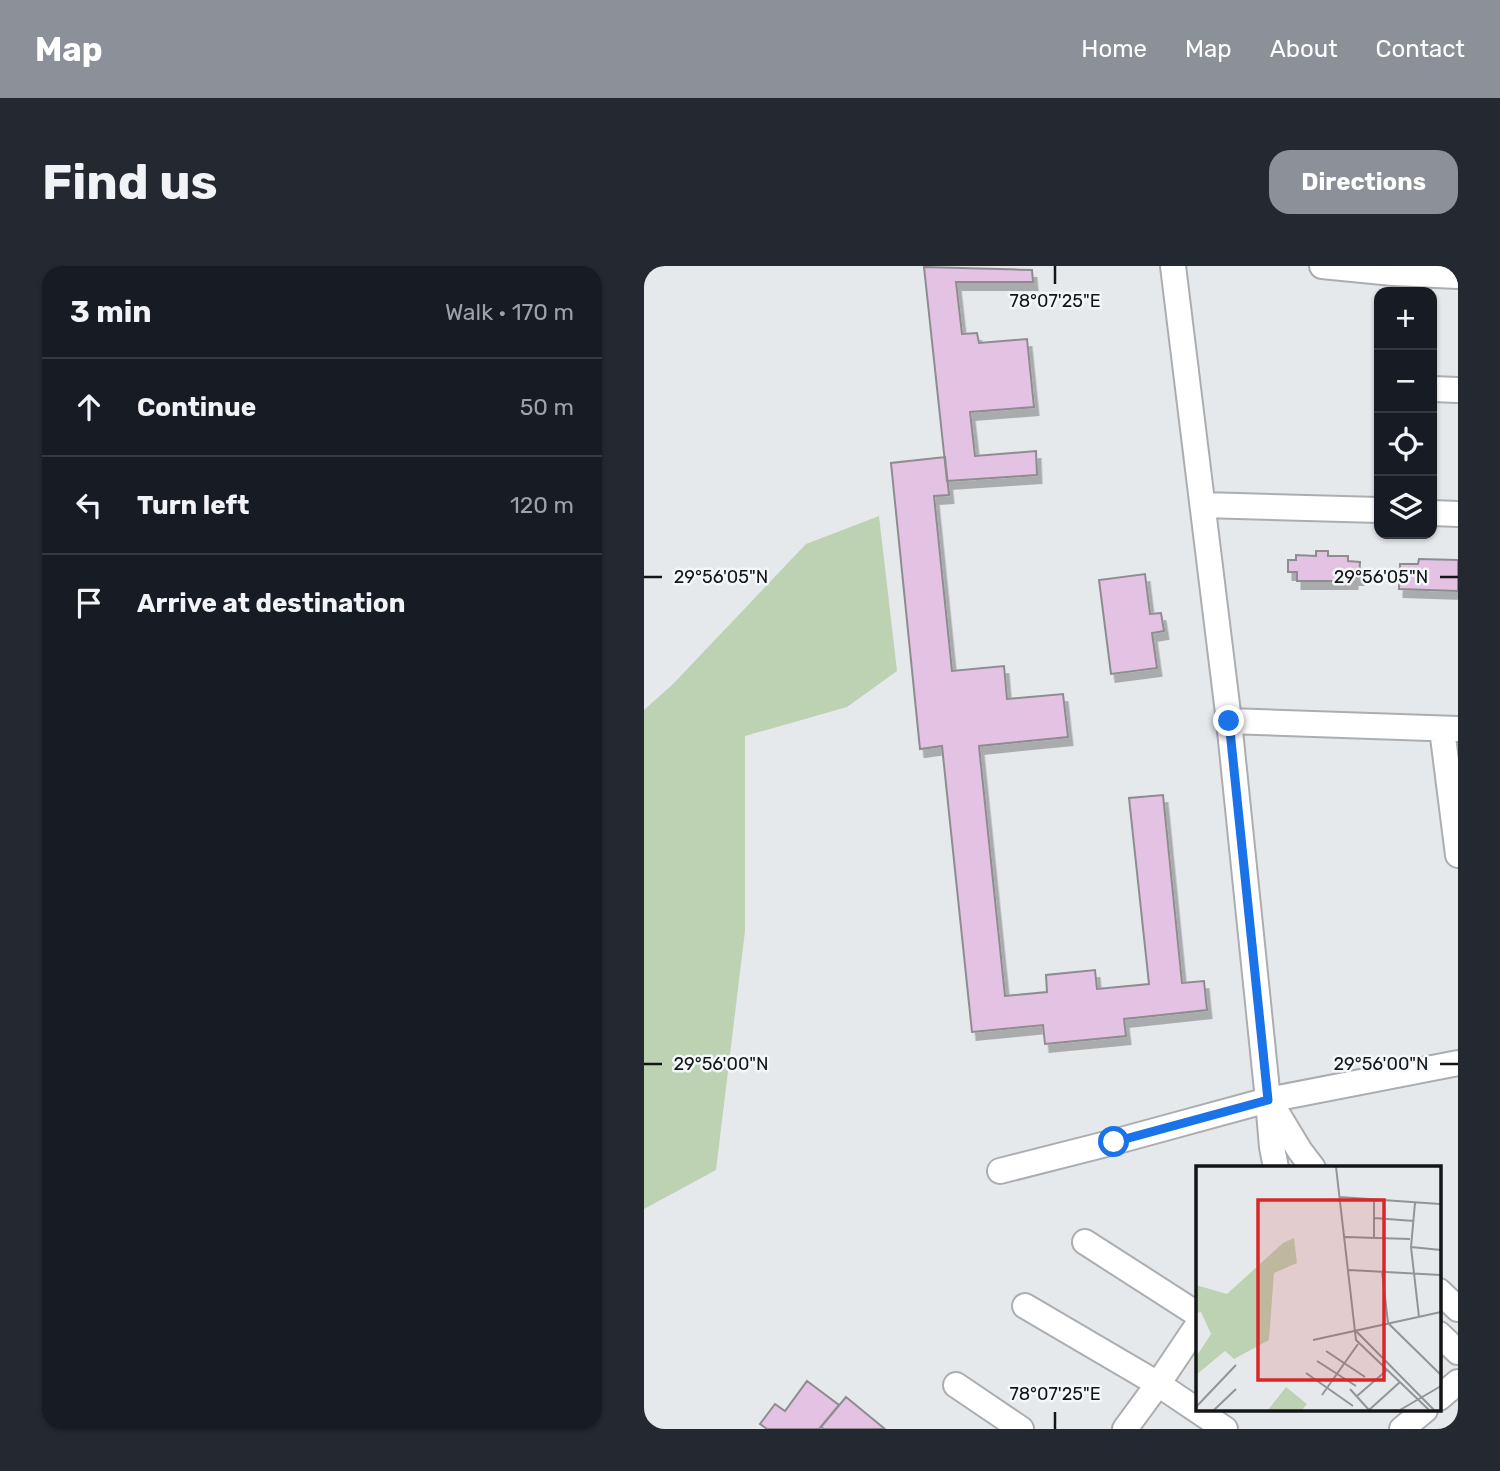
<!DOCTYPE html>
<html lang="en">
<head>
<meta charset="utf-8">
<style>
  :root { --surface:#171b24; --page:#242831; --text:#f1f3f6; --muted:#9ea1a6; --line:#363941; --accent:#8c9099 }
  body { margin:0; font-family:Rubik,sans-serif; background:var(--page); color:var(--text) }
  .controls { position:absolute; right:21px; top:21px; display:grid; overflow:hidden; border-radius:14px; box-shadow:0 2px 5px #0004 }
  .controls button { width:63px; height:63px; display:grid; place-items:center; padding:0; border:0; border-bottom:2px solid var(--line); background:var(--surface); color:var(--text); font:35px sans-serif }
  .stop { position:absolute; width:21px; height:21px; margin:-16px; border:5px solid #1a73e8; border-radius:50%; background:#fff }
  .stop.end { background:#1a73e8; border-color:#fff; box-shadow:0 2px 7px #0008 }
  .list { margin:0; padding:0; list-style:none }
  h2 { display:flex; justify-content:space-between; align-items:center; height:91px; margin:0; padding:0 28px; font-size:30px }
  h2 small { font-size:23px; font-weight:400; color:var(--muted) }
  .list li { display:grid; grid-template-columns:46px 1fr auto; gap:21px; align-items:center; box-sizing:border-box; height:98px; padding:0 28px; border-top:2px solid var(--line) }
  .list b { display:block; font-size:26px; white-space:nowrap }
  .list em { font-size:23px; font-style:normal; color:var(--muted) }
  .icon { flex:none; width:38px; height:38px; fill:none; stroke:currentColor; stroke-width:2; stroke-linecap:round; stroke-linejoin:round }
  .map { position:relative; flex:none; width:814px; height:1163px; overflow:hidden; border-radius:21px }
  header { display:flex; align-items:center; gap:42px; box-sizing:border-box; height:98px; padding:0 35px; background:var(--accent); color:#fff }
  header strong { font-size:33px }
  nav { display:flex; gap:38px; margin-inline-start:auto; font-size:24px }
  .intro { display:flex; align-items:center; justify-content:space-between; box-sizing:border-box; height:168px; padding:0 42px }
  h1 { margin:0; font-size:49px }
  .button { padding:18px 32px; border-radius:21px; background:var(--accent); color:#fff; font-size:24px; font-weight:700 }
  main { display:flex; gap:42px; padding:0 42px }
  aside { flex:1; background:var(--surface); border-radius:21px; box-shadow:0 2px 5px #0004 }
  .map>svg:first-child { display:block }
</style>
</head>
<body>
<header>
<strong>Map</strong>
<nav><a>Home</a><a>Map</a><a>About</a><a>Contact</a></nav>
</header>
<div class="intro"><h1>Find us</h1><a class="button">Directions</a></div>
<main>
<aside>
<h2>3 min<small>Walk · 170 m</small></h2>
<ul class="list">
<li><svg class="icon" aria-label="ahead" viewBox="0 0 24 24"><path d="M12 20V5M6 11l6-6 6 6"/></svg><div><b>Continue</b></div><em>50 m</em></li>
<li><svg class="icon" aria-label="left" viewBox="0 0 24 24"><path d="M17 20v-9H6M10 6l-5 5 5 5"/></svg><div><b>Turn left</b></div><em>120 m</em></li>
<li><svg class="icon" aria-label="arrive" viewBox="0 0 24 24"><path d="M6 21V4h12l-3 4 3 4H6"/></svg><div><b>Arrive at destination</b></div></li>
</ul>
</aside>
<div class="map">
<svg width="814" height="1163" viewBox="0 0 814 1163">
  <defs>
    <filter id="shadow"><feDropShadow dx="4.5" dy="8" stdDeviation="0" flood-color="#0004"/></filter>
  </defs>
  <rect width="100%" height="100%" fill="#e6e9ec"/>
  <!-- green -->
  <path fill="#bcd2b3" d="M235,250l18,155 -50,36 -102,29v195l-29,239 -72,39v-499l29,-26 133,-140z"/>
  <!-- building -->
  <path fill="#e3c2e3" stroke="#8f8c8f" stroke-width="2" filter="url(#shadow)" d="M280,1l108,3 1,12h-77l6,52 15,-1 2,10 48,-4 7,68 -64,5 5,44 61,-5 1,24 -90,6z
    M301,191l4,38 -15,1 18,175 52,-5 3,33 56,-5 5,43 -89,9 26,250 42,-4 -1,-17 49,-5 2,19 52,-5 -20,-186 34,-3 19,188 22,-2 3,29 -83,9 2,17 -81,8 -2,-19 -71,7 -30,-286 -22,3 -29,-286z
    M672,285h12v5h20v5l12,1 -1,15h-6v4h-56v-9h-9v-12h8v-5l20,1z
    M775,293l39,1v31l-59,-2 1,-25h18z
    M501,308l5,40 11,-1 3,18 -12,2 5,35 -46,6 -12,-94z
    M163,1115l32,24 -20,24h-52l-7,-5 15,-20 10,7z
    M202,1131l39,32h-61l-3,-2z"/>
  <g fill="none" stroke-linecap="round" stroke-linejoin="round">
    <defs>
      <path id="minor" d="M529,0l56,455 39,379 4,47 4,21
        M678,0l71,7 65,3
        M788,123l26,1
        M559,239l176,5
        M788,247l26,1
        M585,455l229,8
        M798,463l16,126
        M627,837l29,48 13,17
        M356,905l114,-29 154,-42 190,-37
        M441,976l112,72
        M795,1025l19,18
        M381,1040l133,78 67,45
        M795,1068l19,18
        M312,1119l65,44
        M795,1132l19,-16
        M481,1163l33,-45 39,-58
        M758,1163l23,-19"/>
    </defs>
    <!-- minor casing -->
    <use href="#minor" stroke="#abaeb1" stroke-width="28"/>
    <!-- minor -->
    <use href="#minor" stroke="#fff" stroke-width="24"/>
  </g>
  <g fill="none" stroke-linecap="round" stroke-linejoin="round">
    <!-- route -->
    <path stroke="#1a73e8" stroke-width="9" d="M470,876l154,-42 -39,-379"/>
  </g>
  <!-- ticks -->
  <path fill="none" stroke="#141516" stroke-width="2.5" d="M411,0v18M0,311h18M796,311h18M0,798h18M796,798h18M411,1146v17"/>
  <!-- overview -->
  <g transform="translate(552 900)">
    <rect width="245" height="245" fill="#e6e9ec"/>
    <path d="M98,72l3,25 -23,10 -5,67 -35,19 -9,-8 -29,24v-18l15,-23 -10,-22 -5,1v-28l31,9 56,-51zM90,221l21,17 -5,6h-34z" fill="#bcd2b3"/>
    <path fill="none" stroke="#929496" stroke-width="2" d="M140,1l20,173 73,70M144,31l100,7M219,37l-4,44 8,70M178,52l40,3M149,71l65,2M178,72v-37M215,81l30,3M153,104l92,5M186,105l6,52 53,52M159,164l79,80M117,174l128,-28M130,185l39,26M121,195l39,25M110,207l47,33M154,223l19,21M126,229l36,-51M161,230l30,-26M0,241l40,-42M18,244l22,-21M173,244l31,-28M204,244l41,-24"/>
    <path fill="#d62828" fill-opacity="0.15" stroke="#d62828" stroke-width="3.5" d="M62,34h126v180h-126z"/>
    <rect width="245" height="245" fill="none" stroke="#141516" stroke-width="3.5"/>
  </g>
  <g font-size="18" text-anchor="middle" fill="#141516" stroke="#f4f7fa" stroke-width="5" stroke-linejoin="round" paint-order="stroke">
    <text x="411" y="41">78°07'25"E</text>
    <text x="77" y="317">29°56'05"N</text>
    <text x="737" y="317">29°56'05"N</text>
    <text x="77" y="804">29°56'00"N</text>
    <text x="737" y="804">29°56'00"N</text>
    <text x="411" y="1134">78°07'25"E</text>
  </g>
</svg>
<div class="controls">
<button>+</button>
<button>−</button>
<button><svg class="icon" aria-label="locate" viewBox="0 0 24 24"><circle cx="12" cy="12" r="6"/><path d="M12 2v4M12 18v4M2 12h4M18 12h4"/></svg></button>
<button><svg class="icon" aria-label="layers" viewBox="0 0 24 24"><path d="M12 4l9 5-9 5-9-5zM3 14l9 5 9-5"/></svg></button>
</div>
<div class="stop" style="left:470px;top:876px"></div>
<div class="stop end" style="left:585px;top:455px"></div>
</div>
</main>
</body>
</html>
